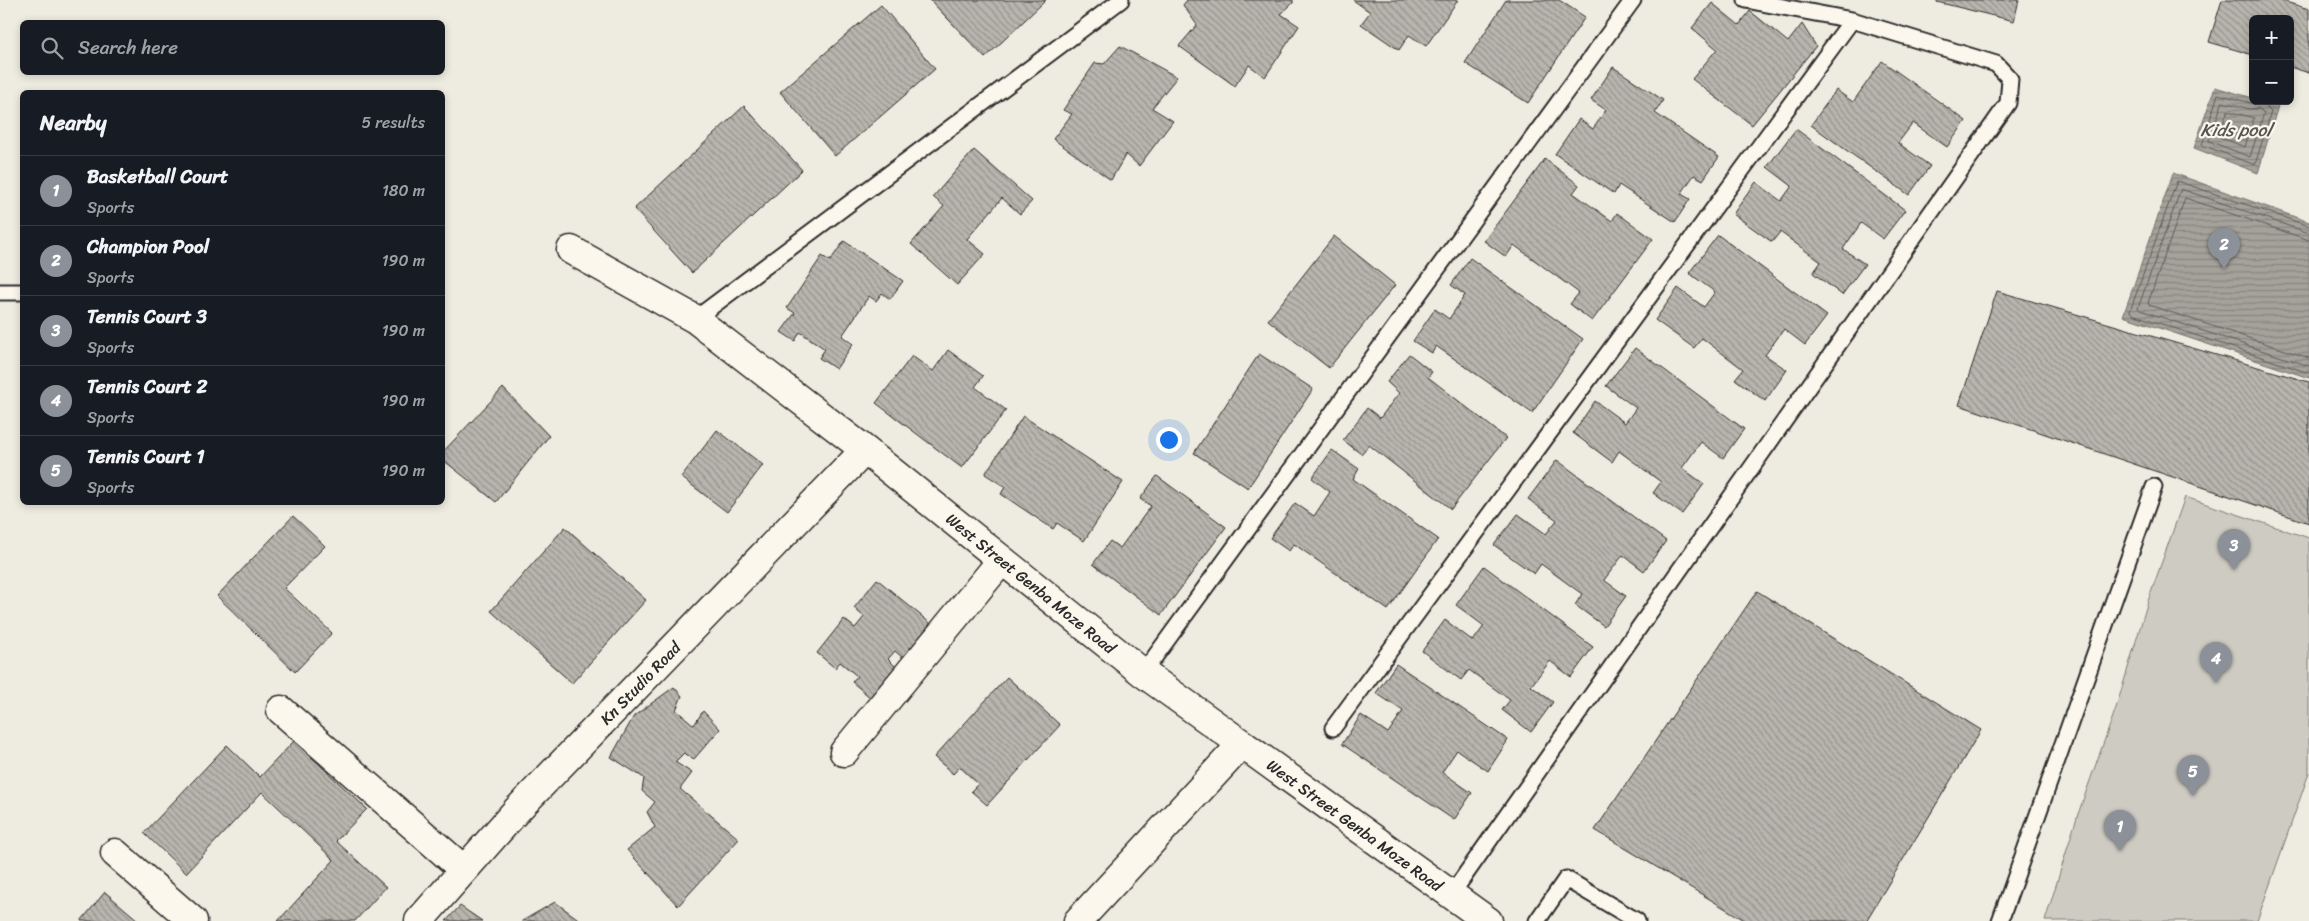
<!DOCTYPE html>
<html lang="en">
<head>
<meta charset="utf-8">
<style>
  :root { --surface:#171b24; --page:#242831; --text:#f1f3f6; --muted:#9ea1a6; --line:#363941; --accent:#8c9099 }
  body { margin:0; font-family:Sriracha,sans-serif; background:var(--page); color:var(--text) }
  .controls { position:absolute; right:15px; top:15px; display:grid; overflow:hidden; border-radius:8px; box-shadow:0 2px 8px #0003 }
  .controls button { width:45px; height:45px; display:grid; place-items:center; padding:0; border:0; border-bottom:1px solid var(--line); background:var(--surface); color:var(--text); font:25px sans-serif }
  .you { position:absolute; left:1168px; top:439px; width:18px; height:18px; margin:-12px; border:4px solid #fff; border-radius:50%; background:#1a73e8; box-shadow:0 0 0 8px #1a73e833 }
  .badge { display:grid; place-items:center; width:32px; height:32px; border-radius:50%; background:var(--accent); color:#fff; font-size:16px; font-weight:700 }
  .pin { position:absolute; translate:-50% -41px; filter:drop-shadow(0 1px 2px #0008) }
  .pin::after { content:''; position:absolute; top:26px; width:18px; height:15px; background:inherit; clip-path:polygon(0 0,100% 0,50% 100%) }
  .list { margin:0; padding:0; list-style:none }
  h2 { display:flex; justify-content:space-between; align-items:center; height:65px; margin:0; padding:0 20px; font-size:21px }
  h2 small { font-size:16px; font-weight:400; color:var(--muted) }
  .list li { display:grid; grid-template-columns:32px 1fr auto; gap:15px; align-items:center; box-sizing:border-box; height:70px; padding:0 20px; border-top:1px solid var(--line) }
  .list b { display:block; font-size:19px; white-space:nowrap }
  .list p { margin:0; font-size:16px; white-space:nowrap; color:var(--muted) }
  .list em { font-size:16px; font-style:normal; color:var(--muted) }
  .icon { flex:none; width:28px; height:28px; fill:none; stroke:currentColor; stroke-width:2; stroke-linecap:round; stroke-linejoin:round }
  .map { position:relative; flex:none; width:2309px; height:921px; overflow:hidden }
  .search { position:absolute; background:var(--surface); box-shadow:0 2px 8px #0003; left:20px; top:20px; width:425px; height:55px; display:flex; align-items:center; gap:12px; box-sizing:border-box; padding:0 18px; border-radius:8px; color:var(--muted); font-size:19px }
  .panel { position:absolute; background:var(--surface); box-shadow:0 2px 8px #0003; left:20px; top:90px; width:425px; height:415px; border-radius:8px }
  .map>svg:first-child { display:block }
</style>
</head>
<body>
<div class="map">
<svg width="2309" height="921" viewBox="0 0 2309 921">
  <defs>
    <pattern id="water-rules" width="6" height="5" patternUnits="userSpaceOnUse" patternTransform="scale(1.25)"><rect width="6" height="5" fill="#a4a29a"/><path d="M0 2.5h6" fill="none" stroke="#86847e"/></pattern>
    <pattern id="building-back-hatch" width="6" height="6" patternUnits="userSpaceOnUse" patternTransform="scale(1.25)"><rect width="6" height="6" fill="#b8b5ae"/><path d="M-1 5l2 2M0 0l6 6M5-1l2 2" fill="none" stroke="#96938e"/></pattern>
  </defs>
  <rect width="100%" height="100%" fill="#eeebe0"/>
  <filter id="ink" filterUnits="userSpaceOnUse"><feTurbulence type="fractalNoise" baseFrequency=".02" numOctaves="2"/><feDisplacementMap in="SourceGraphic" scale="10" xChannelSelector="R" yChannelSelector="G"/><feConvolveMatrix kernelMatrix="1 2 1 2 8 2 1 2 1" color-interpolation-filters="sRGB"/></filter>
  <g filter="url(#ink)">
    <!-- green -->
    <path fill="#cecbc2" stroke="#7c7b76" d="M2185,497l124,41v235l-52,148h-212l32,-104 39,-109 32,-107z"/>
    <!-- water -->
    <path fill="url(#water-rules)" stroke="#74726e" d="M2215,87l38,11v3h9l16,5 -20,67 -64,-25z
      M2173,173l136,49v156l-186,-62z"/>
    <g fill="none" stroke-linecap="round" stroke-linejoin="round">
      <!-- shore -->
      <path stroke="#5b5b57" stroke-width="1" d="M2256,101l-5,2 -33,-9 -16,51 53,20 16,-53 -6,-6 -1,-5
        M2223,102l27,7 8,-1 6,5 -14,44 -41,-16z
        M2228,111l26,7 -9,29 -26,-10z
        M2309,226l-132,-45 -47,130 2,3 177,59
        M2309,233l-128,-44 -43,119 2,2 169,56
        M2309,240l-124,-42 -37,105 1,2 160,53"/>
    </g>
    <!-- building -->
    <path fill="url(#building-back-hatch)" stroke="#2b2b2b" d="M930,0h116l-61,58z
      M1187,0h106v3l-12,11 18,12 -34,51 -16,-12 -14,21 -56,-40 18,-21 -14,-20z
      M1353,0h105l-32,46 -17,-11 -10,15 -38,-26 9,-12z
      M1506,0h53l26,17 -57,86 -63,-40z
      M1937,0h82l-5,21 -77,-19z
      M2222,0h57l30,9v64l-19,-6v-48h-37v36l-44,-13z
      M1712,3l27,22 11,-14 38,31 14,-18 14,22 -64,79 -60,-46 25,-30 -25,-21z
      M881,5l54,64 -100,87 -55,-64z
      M1120,46l57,31 -25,31 21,13 -34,45 -13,-12 -15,26 -58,-41 19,-25 -9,-4 32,-47 9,1z
      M1882,61l84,60 -19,26 -34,-24 -15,20 32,23 -21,29 -98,-70 25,-35 17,12z
      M1613,67l50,33 -8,13 64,44 -16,23 -9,-5 -13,19 9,5 -15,23 -56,-37 -5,9 -59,-40 24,-35 14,10 13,-19 -15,-10z
      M744,106l58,64 -110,103 -58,-64z
      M1796,129l109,81 -22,29 -22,-16 -18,26 22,15 -23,31 -29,-22 8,-11 -41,-30 -8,10 -39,-28 23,-32 25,19 11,-15 -25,-19z
      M974,150l58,51 -12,13 -18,-16 -35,41 18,15 -28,31 -46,-41 33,-38 -11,-9z
      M1545,159l34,26 -6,8 39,28 5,-8 36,26 -61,82 -22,-17 9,-11 -65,-48 -8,12 -22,-16z
      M1718,235l109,81 -22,29 -21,-16 -19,26 22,15 -22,31 -30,-22 8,-10 -41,-31 -8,10 -39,-28 23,-32 26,19 11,-15 -26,-19z
      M1334,236l61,49 -66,83 -61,-48z
      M844,241l59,40 -13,18 -8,-6 -6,8 -7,-5 -27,40 11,8 -17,25 -17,-11 6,-9 -25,-17 -5,9 -14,-9 14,-19 -8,-5 35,-52 8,5z
      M1470,258l113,81 -51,74 -96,-67 -4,7 -19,-12 22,-32 14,10 16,-24 -14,-10z
      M1997,291l312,91v141l-350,-118z
      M1635,348l109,81 -21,29 -22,-16 -19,26 22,16 -22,30 -29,-21 8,-11 -42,-31 -7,11 -39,-29 22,-32 30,22 11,-15 -30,-22z
      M948,350l35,26 -8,11 31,23 -44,58 -86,-65 36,-47 21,15z
      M1259,354l54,35 -65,99 -54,-35z
      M1409,354l23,18 -4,5 78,61 -55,71 -82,-64 -8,9 -18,-14 24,-32 13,10 19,-25 -12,-11z
      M503,388l46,48 -53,66 -54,-43v-6z
      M1023,416l100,66 -39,59 -27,-18 -4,6 -52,-35 4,-7 -20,-13z
      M717,430l46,35 -36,47 -46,-35z
      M1332,450l27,19 -6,10 85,60 -50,71 -94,-66 -5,7 -19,-13 25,-35 19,13 16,-24 -18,-14z
      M1557,460l109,81 -22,30 -21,-16 -19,25 22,16 -22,30 -29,-21 7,-11 -41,-30 -7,10 -40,-29 24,-31 28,20 11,-14 -29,-21z
      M1157,476l69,51 -65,88 -68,-51 17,-23 10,7 31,-42 -11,-7z
      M293,516l32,30 -41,42 48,45 -37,39 -78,-76z
      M565,527l81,73 -74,83 -81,-72z
      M1484,566l109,81 -22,30 -21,-16 -19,25 22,16 -22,30 -29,-22 8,-10 -41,-30 -8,10 -39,-29 23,-31 28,21 11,-15 -28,-21z
      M877,579l54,45 -28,34 -8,-7 -7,8 8,8 -25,31 -19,-16 5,-6 -17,-14 -5,6 -18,-15 27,-34 11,9 9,-11 -10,-9z
      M1757,591l224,139 -115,191h-120l-151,-91z
      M1396,664l112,76 -20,31 -31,-21 -15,22 30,21 -18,27 -112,-76 19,-29 27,18 15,-22 -27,-18z
      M1007,677l53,48 -73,80 -16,-14 7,-7 -18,-17 -7,7 -19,-17z
      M674,687l8,9 -6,14 18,15 9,-14 17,18 -26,30 -10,-6 -9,9 17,11 -12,16 59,50 -61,67 -51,-56 28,-23 -8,-15 8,-10 -13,-11 2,-13 -33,-21 23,-41z
      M294,741l73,68 -31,32 50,46 -31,34h-77l56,-61 -72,-68 -76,81 -42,-40 83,-88 33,32z
      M105,892l34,29h-58z
      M555,902l26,19h-59z
      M460,906l22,15h-36z"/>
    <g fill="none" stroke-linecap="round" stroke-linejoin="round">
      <defs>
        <path id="lane" d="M0,292h22
          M695,319l426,-319
          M1143,673l490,-673
          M1333,728l519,-708
          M1451,895l557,-792 2,-24 -14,-15 -144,-44 -106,-20
          M1537,921l29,-42 71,42
          M2000,921l154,-434"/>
        <path id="street" d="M571,250l124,69 170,131 278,223 99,71
          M281,710l183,160
          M844,752l158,-192
          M115,853l78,68
          M419,921l98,-111 348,-360"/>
        <path id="secondary" d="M1078,921l164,-177 246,177"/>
      </defs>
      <!-- lane casing -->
      <use href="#lane" stroke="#2b2b2b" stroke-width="19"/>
      <!-- street casing -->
      <use href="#street" stroke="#2b2b2b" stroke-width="31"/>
      <!-- secondary casing -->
      <use href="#secondary" stroke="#2b2b2b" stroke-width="31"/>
      <!-- lane -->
      <use href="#lane" stroke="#fbf7ec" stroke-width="15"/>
      <!-- street -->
      <use href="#street" stroke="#fbf7ec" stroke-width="28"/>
      <!-- secondary -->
      <use href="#secondary" stroke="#fbf7ec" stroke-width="28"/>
    </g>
  </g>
  <g text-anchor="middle" stroke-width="4.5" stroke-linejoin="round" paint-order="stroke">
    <!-- street labels -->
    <g font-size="16" fill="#2b2b2b" stroke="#fbf7ec">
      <text transform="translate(1031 583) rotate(39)" y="6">West Street Genba Moze Road</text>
      <text transform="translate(640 683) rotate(-46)" y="6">Kn Studio Road</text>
      <text transform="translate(1355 825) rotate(36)" y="6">West Street Genba Moze Road</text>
    </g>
    <!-- water labels -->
    <g font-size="18" font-style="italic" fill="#555552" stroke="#fbf7ec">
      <text x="2236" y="136">Kids pool</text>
    </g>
  </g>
</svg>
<div class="controls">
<button>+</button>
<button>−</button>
</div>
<div class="you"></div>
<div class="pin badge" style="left:2120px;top:851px">1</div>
<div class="pin badge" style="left:2224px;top:269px">2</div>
<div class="pin badge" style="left:2234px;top:570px">3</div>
<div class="pin badge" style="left:2216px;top:683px">4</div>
<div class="pin badge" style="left:2193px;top:796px">5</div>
<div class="search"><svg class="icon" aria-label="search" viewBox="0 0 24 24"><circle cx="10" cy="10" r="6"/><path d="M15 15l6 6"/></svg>Search here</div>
<section class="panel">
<h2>Nearby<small>5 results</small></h2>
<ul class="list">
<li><span class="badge">1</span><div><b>Basketball Court</b><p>Sports</p></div><em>180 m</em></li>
<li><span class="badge">2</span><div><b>Champion Pool</b><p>Sports</p></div><em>190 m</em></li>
<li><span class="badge">3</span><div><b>Tennis Court 3</b><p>Sports</p></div><em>190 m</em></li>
<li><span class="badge">4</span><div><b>Tennis Court 2</b><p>Sports</p></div><em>190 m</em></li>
<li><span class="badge">5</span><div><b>Tennis Court 1</b><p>Sports</p></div><em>190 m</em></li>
</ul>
</section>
</div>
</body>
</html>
